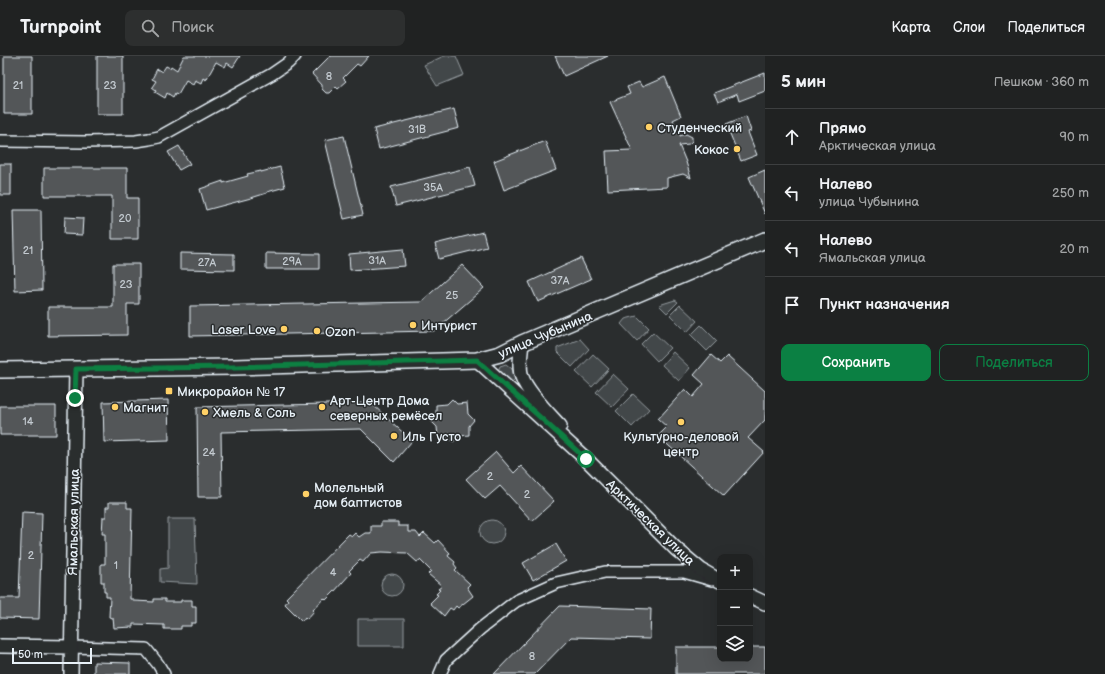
<!DOCTYPE html>
<html lang="ru">
<head>
<meta charset="utf-8">
<style>
  :root { --surface:#202222; --page:#2d2f2f; --text:#f1f3f6; --muted:#a2a4a5; --line:#3d3f40; --accent:#0b8043 }
  body { margin:0; font-family:"Balsamiq Sans",sans-serif; background:var(--page); color:var(--text) }
  .controls { position:absolute; right:12px; bottom:12px; display:grid; overflow:hidden; border-radius:8px; box-shadow:0 4px 16px #0002 }
  .controls button { width:36px; height:36px; display:grid; place-items:center; padding:0; border:0; border-bottom:1px solid var(--line); background:var(--surface); color:var(--text); font:20px sans-serif }
  .scale { position:absolute; left:12px; bottom:10px; width:80px; box-sizing:border-box; padding-left:4px; border:2px solid #e8f1f8; border-top:0; font-size:11px; line-height:14px; white-space:nowrap; color:#e8f1f8; -webkit-text-stroke:3px #2a2d2e; paint-order:stroke }
  .stop { position:absolute; width:12px; height:12px; margin:-9px; border:3px solid #0b8043; border-radius:50%; background:#fff }
  .stop.end { background:#0b8043; border-color:#fff; box-shadow:0 1px 4px #0008 }
  .list { margin:0; padding:0; list-style:none }
  h2 { display:flex; justify-content:space-between; align-items:center; height:52px; margin:0; padding:0 16px; font-size:17px }
  h2 small { font-size:13px; font-weight:400; color:var(--muted) }
  .list li { display:grid; grid-template-columns:26px 1fr auto; gap:12px; align-items:center; box-sizing:border-box; height:56px; padding:0 16px; border-top:1px solid var(--line) }
  .list b { display:block; font-size:15px; white-space:nowrap }
  .list p { margin:0; font-size:13px; white-space:nowrap; color:var(--muted) }
  .list em { font-size:13px; font-style:normal; color:var(--muted) }
  .actions { display:flex; gap:8px; padding:12px 16px }
  .actions a { flex:1; padding:9px 0; border:1px solid var(--accent); border-radius:8px; text-align:center; font-size:14px; color:var(--accent) }
  .actions .main { background:var(--accent); color:#fff }
  .icon { flex:none; width:22px; height:22px; fill:none; stroke:currentColor; stroke-width:2; stroke-linecap:round; stroke-linejoin:round }
  .map { position:relative; flex:none; width:765px; height:618px; overflow:hidden }
  header { display:flex; align-items:center; gap:24px; box-sizing:border-box; height:56px; padding:0 20px; background:var(--surface); border-bottom:1px solid var(--line) }
  header strong { font-size:19px }
  nav { display:flex; gap:22px; margin-inline-start:auto; font-size:14px }
  .search { width:280px; height:36px; background:var(--page); display:flex; align-items:center; gap:10px; box-sizing:border-box; padding:0 14px; border-radius:8px; color:var(--muted); font-size:15px }
  main { display:flex }
  aside { flex:1; background:var(--surface) }
  .map>svg:first-child { display:block }
</style>
</head>
<body>
<header>
<strong>Turnpoint</strong>
<div class="search"><svg class="icon" aria-label="search" viewBox="0 0 24 24"><circle cx="10" cy="10" r="6"/><path d="M15 15l6 6"/></svg>Поиск</div>
<nav><a>Карта</a><a>Слои</a><a>Поделиться</a></nav>
</header>
<main>
<div class="map">
<svg width="765" height="618" viewBox="0 0 765 618">
  <rect width="100%" height="100%" fill="#2a2d2e"/>
  <filter id="ink" filterUnits="userSpaceOnUse"><feTurbulence type="fractalNoise" baseFrequency=".025" numOctaves="2"/><feDisplacementMap in="SourceGraphic" scale="8" xChannelSelector="R" yChannelSelector="G"/><feConvolveMatrix kernelMatrix="1 2 1 2 8 2 1 2 1" color-interpolation-filters="sRGB"/></filter>
  <g filter="url(#ink)">
    <!-- green -->
    <path fill="#424648" stroke="#959ca0" d="M444,0h12l8,19 -27,11 -13,-21z
      M675,244l3,2 -11,11 -8,-8z
      M680,249l17,16 -10,11 -17,-17z
      M637,260l12,12 -12,13 -16,-17 4,-5z
      M701,269l16,16 -10,10 -16,-16z
      M653,276l17,16 -13,13 -16,-17z
      M580,283l9,10 -17,18 -15,-15v-4z
      M673,296l17,16 -11,13 -17,-16z
      M593,298l16,15 -17,18 -16,-15z
      M506,308l6,5 3,10 -6,6 -11,-14 2,-5z
      M613,318l16,15 -17,18 -16,-15z
      M633,338l16,15 -17,18 -16,-16z
      M168,463h27l2,65 -37,-2v-13l8,-1z
      M480 476a12 12 0 1 1 24 0a12 12 0 1 1-24 0Z
      M381 529a11 11 0 1 1 22 0a11 11 0 1 1-22 0Z
      M358,563h46v27h-46z"/>
    <!-- building -->
    <path fill="#535759" stroke="#e8f1f8" d="M4,0h28v58h-28z
      M97,0h26v58h-26z
      M184,0h56l-7,11 -6,-4 -2,4 -9,-5 -10,18 -3,-2 -2,5 -6,-3 -2,4 -7,-4 -8,14 -3,-1 -2,4 -6,-4 -2,5 -10,-6 1,-2 -4,-3 4,-6 -4,-2 5,-10 5,3 4,-6 4,2 1,-2 6,4z
      M332,0h37l-9,10 -3,-2 -14,14 3,3 -8,7 -2,-2 -7,7h-3l-4,-4v-4l-10,-11 17,-17z
      M555,0h53l-44,20z
      M765,17v18l-26,10 -2,-7 -19,8 -4,-9z
      M665,21l16,39 -8,4 7,16 6,-2 6,3v4l-3,3 -10,1 7,17 5,16 -8,-4 -16,4v9l-59,3 -2,-39 26,-1 -22,-48 20,-8 -3,-7 12,-5 3,5z
      M454,53l5,19 -80,21 -5,-20z
      M746,60l5,15 -3,1 9,23 -16,6 -15,-37z
      M344,80l19,79 -19,4 -19,-79z
      M545,85l11,29 -52,20 -10,-29z
      M179,90l11,18 -11,6 -11,-18z
      M0,108h11v31h-11z
      M280,111l5,20 -18,5v1l-16,5 -45,12 -6,-21 23,-8v2l25,-7 -1,-2 14,-3v1z
      M470,111l5,19 -79,20 -5,-19z
      M44,112h83v30h11v41h-26v-43h-68z
      M765,114v44l-16,-37z
      M13,154h28l1,80 -27,1z
      M65,161l18,1 -1,17 -18,-1z
      M483,176l4,15 -48,12 -4,-15z
      M403,193l2,17 -55,4 -1,-16z
      M180,197l54,1v16l-54,-1z
      M266,197l53,1v15h-53z
      M581,202l10,21 -53,23 -9,-20z
      M113,208h26v40h-12v31l-79,1v-29h65z
      M462,209l22,23 -50,43 -244,5v-30l231,-4z
      M711,299l9,8 7,-7 38,35v29l-17,18 16,14 -40,44 -66,-60 9,-9 -9,-8 27,-30 8,8 11,-13 -10,-9z
      M452,343l5,5 10,-1 1,11 6,6 -5,6v9l-9,1 -7,6 -6,-6 -9,1 -1,-10 -6,-6 5,-6v-10l11,-1z
      M168,344l1,40 -65,2 -1,-40z
      M371,347l41,38 -18,21 -33,-33 -140,3 1,65h-24l-1,-90z
      M0,350h56v29h-56z
      M496,396l18,21 7,-7 33,35 -22,20 -32,-35 -15,13 -19,-20z
      M109,446h18v6h5l-2,91h4v2l20,1v-3h11v3h16v-2h11v6h4v17h-5v3h-10v3h-17v-4l-31,-1v3l-19,1 -1,-10 -4,-1 1,-20h-4v-5h-2v-10h-3v-18h4v-30h-3l1,-17h3v-10h3z
      M22,456l20,1 -3,106 -39,-1v-20h19z
      M381,466h17v4h10v6h8l4,5 4,-4 11,10 3,-3 12,13 -2,3 7,6 -1,2 3,4 -2,2 15,14 -3,3 6,9 -15,12 -2,-2 -3,4 -3,-2 -6,8 -14,-13 8,-8 -2,-1 4,-4 -2,-1 4,-3 -14,-12 3,-3 -11,-11 -3,2 -10,-9 -25,-1 -11,1 -8,9 -3,-2 -11,11 2,2 -17,19 -8,8 -2,-2 -11,12 1,1 -7,8 -2,-2 -3,4 -17,-17 3,-4 -2,-2 63,-64 3,2 3,-3 4,4 6,-4h6v-7h10z
      M556,488l10,17 -33,19 -10,-17z
      M560,550l91,3 -1,30 -79,-2 -36,37h-41z
      M676,591h44v12h30v-12h15v27h-89z
      M94,606l36,1v11h-36z"/>
    <g fill="none" stroke-linecap="round" stroke-linejoin="round">
      <defs>
        <path id="minor" d="M0,85l86,1 50,-1 13,-2 10,-2 113,-63 16,-11 7,-7
          M71,591l75,2 12,15 6,10
          M440,618l6,-14 34,-31 36,-28 40,-18 49,-11h79l28,8"/>
        <path id="tertiary" d="M522,287c-1,11 -4,24 0,34 5,15 27,37 38,49
          M477,304l109,99 90,90 25,21 19,11
          M750,540l15,7
          M0,590l71,1
          M71,618l5,-305"/>
        <path id="secondary" d="M0,314l234,-3 243,-7 23,-6 22,-11 243,-103"/>
      </defs>
      <!-- minor casing -->
      <use href="#minor" stroke="#e8f1f8" stroke-width="14"/>
      <!-- tertiary casing -->
      <use href="#tertiary" stroke="#e8f1f8" stroke-width="16"/>
      <!-- secondary casing -->
      <use href="#secondary" stroke="#e8f1f8" stroke-width="18"/>
      <!-- minor -->
      <use href="#minor" stroke="#2a2d2e" stroke-width="11"/>
      <!-- tertiary -->
      <use href="#tertiary" stroke="#2a2d2e" stroke-width="13"/>
      <!-- secondary -->
      <use href="#secondary" stroke="#2a2d2e" stroke-width="15"/>
    </g>
  </g>
  <g fill="none" stroke-linecap="round" stroke-linejoin="round" filter="url(#ink)">
    <!-- route -->
    <path stroke="#0b8043" stroke-width="5" d="M75,342l1,-29 158,-2 243,-7 109,99"/>
  </g>
  <!-- markers -->
  <g fill="#ffd166" stroke="#2a2d2e" stroke-width="1.5">
    <circle cx="649" cy="71" r="4"/>
    <circle cx="737" cy="93" r="4"/>
    <circle cx="413" cy="269" r="4"/>
    <circle cx="284" cy="273" r="4"/>
    <circle cx="317" cy="275" r="4"/>
    <rect x="165" y="331" width="8" height="8" rx="2"/>
    <circle cx="115" cy="351" r="4"/>
    <circle cx="322" cy="351" r="4"/>
    <circle cx="205" cy="356" r="4"/>
    <circle cx="681" cy="366" r="4"/>
    <circle cx="394" cy="380" r="4"/>
    <circle cx="306" cy="438" r="4"/>
  </g>
  <g text-anchor="middle" stroke-width="3" stroke-linejoin="round" paint-order="stroke">
    <!-- number labels -->
    <g font-size="11" fill="#c3cad0">
      <text x="329" y="24">8</text>
      <text x="18" y="33">21</text>
      <text x="110" y="33">23</text>
      <text x="417" y="77">31В</text>
      <text x="433" y="135">35А</text>
      <text x="125" y="166">20</text>
      <text x="28" y="198">21</text>
      <text x="377" y="208">31А</text>
      <text x="292" y="209">29А</text>
      <text x="207" y="210">27А</text>
      <text x="560" y="228">37А</text>
      <text x="126" y="232">23</text>
      <text x="452" y="243">25</text>
      <text x="28" y="369">14</text>
      <text x="209" y="400">24</text>
      <text x="490" y="424">2</text>
      <text x="527" y="442">2</text>
      <text x="31" y="503">2</text>
      <text x="116" y="513">1</text>
      <text x="333" y="520">4</text>
      <text x="532" y="604">8</text>
    </g>
    <!-- poi labels -->
    <g font-size="13" fill="#e8f1f8" stroke="#2a2d2e" text-anchor="start">
      <text x="657" y="76">Студенческий</text>
      <text x="729" y="98" text-anchor="end">Кокос</text>
      <text x="421" y="274">Интурист</text>
      <text x="276" y="278" text-anchor="end">Laser Love</text>
      <text x="325" y="280">Ozon</text>
      <text x="177" y="340">Микрорайон № 17</text>
      <text x="330" y="349">Арт-Центр Дома<tspan x="330" dy="15">северных ремёсел</tspan></text>
      <text x="123" y="356">Магнит</text>
      <text x="213" y="361">Хмель &amp; Соль</text>
      <text x="402" y="385">Иль Густо</text>
      <text x="681" y="385" text-anchor="middle">Культурно-деловой<tspan x="681" dy="15">центр</tspan></text>
      <text x="314" y="436">Молельный<tspan x="314" dy="15">дом баптистов</tspan></text>
    </g>
    <!-- street labels -->
    <g font-size="13" fill="#e8f1f8" stroke="#2a2d2e">
      <text transform="translate(545 278) rotate(-23)" y="5">улица Чубынина</text>
      <text transform="translate(73 466) rotate(-89)" y="5">Ямальская улица</text>
      <text transform="translate(651 466) rotate(44)" y="5">Арктическая улица</text>
    </g>
  </g>
</svg>
<div class="controls">
<button>+</button>
<button>−</button>
<button><svg class="icon" aria-label="layers" viewBox="0 0 24 24"><path d="M12 4l9 5-9 5-9-5zM3 14l9 5 9-5"/></svg></button>
</div>
<div class="scale">50 m</div>
<div class="stop" style="left:586px;top:403px"></div>
<div class="stop end" style="left:75px;top:342px"></div>
</div>
<aside>
<h2>5 мин<small>Пешком · 360 m</small></h2>
<ul class="list">
<li><svg class="icon" aria-label="ahead" viewBox="0 0 24 24"><path d="M12 20V5M6 11l6-6 6 6"/></svg><div><b>Прямо</b><p>Арктическая улица</p></div><em>90 m</em></li>
<li><svg class="icon" aria-label="left" viewBox="0 0 24 24"><path d="M17 20v-9H6M10 6l-5 5 5 5"/></svg><div><b>Налево</b><p>улица Чубынина</p></div><em>250 m</em></li>
<li><svg class="icon" aria-label="left" viewBox="0 0 24 24"><path d="M17 20v-9H6M10 6l-5 5 5 5"/></svg><div><b>Налево</b><p>Ямальская улица</p></div><em>20 m</em></li>
<li><svg class="icon" aria-label="arrive" viewBox="0 0 24 24"><path d="M6 21V4h12l-3 4 3 4H6"/></svg><div><b>Пункт назначения</b></div></li>
</ul>
<div class="actions"><a class="main">Сохранить</a><a>Поделиться</a></div>
</aside>
</main>
</body>
</html>
